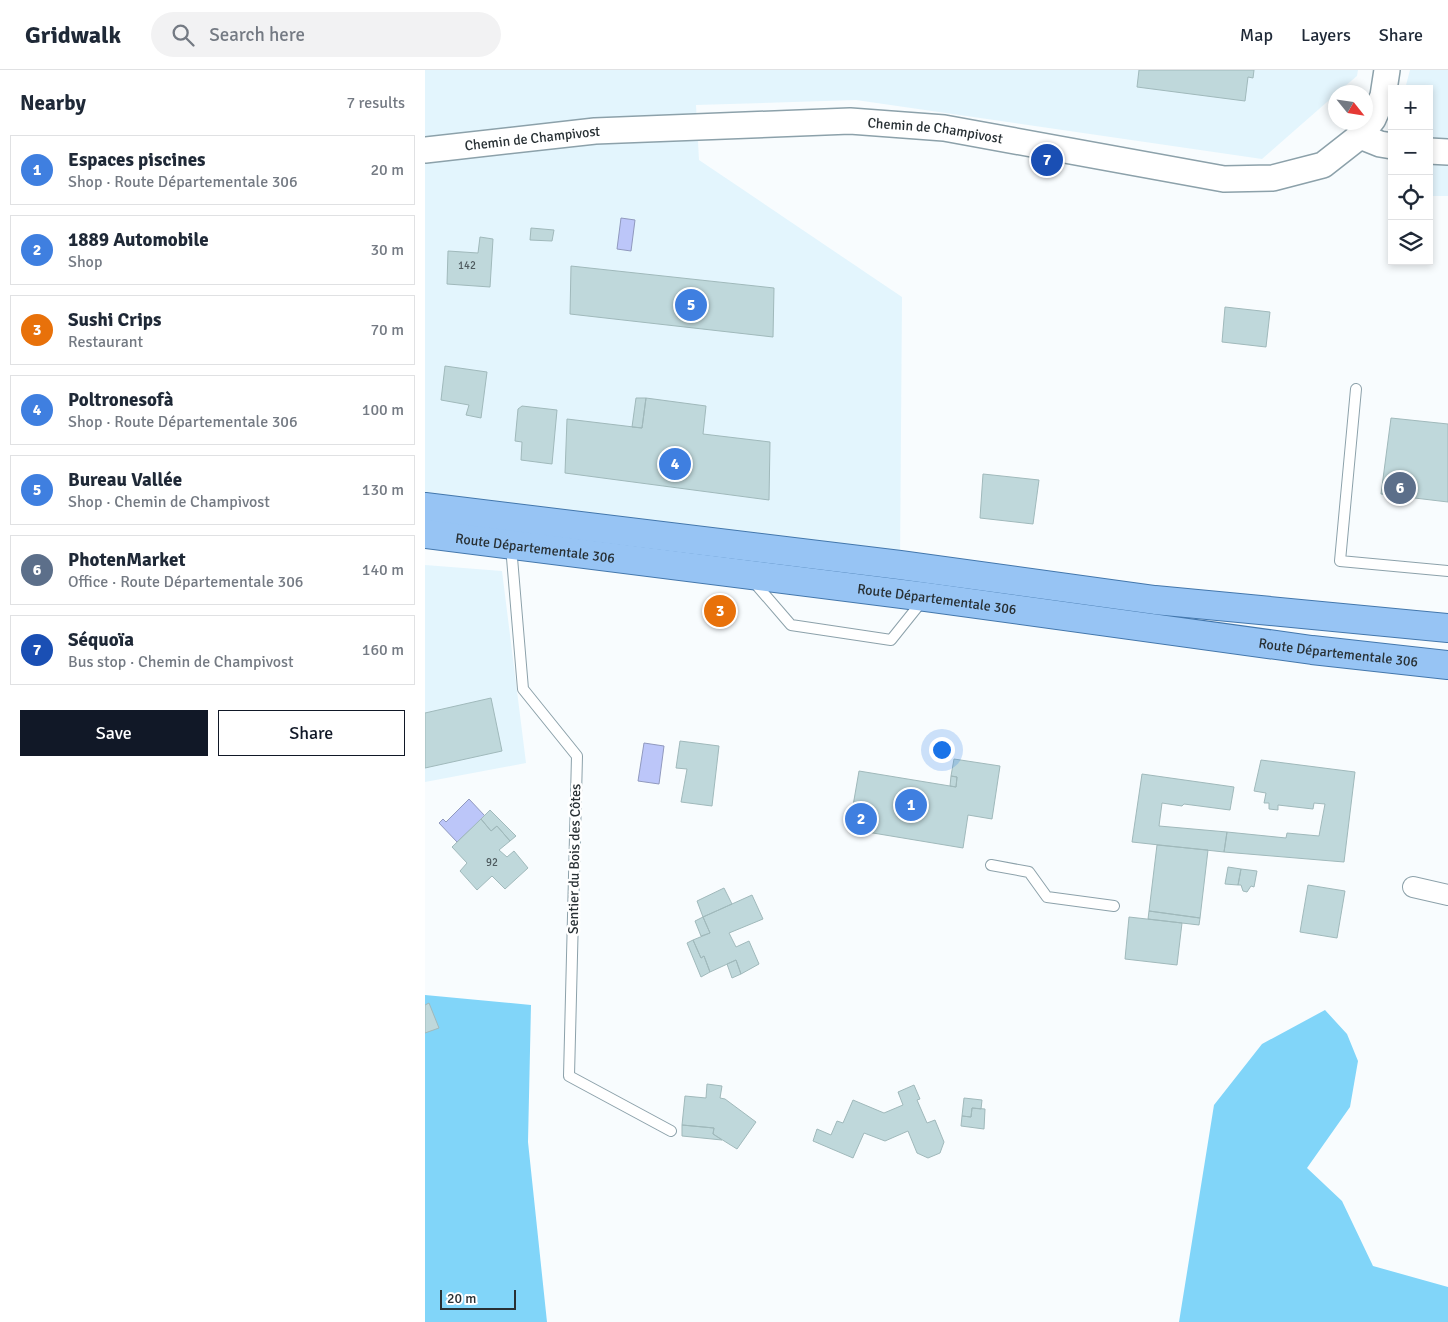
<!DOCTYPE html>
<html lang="en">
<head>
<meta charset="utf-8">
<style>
  :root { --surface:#fff; --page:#f2f2f3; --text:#1f2937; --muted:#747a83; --line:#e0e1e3; --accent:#111827 }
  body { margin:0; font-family:Signika,sans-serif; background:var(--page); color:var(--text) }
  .controls { position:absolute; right:15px; top:15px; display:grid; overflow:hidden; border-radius:0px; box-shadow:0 2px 8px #0003 }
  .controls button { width:45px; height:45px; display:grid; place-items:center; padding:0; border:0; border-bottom:1px solid var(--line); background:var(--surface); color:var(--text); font:25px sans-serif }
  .compass { position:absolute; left:903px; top:15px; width:45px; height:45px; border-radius:50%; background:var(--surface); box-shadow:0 2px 8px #0003; rotate:120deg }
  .scale { position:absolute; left:15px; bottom:12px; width:76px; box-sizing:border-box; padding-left:5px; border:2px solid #283034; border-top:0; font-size:14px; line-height:18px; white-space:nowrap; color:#283034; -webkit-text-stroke:4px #fff; paint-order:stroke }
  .you { position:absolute; left:516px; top:679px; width:18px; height:18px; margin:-12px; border:4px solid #fff; border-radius:50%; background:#1a73e8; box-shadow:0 0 0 8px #1a73e833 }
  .badge { display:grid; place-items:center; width:32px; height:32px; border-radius:50%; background:var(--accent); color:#fff; font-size:16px; font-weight:700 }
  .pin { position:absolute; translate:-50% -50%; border:2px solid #fff; box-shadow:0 1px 5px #0006 }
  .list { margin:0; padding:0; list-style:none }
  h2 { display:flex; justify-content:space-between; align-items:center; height:65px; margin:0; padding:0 20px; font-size:21px }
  h2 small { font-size:16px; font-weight:400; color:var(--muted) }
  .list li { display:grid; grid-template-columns:32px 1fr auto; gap:15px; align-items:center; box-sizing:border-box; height:70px; margin:0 10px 10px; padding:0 10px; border:1px solid var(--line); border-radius:0px }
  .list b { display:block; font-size:19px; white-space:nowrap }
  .list p { margin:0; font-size:16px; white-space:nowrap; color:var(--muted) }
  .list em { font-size:16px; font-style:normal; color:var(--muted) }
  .actions { display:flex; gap:10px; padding:15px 20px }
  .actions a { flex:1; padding:11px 0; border:1px solid var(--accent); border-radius:0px; text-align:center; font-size:18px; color:var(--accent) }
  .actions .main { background:var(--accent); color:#fff }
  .icon { flex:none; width:28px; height:28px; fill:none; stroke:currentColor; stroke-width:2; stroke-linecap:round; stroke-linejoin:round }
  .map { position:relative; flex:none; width:1023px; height:1252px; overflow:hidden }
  header { display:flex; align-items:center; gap:30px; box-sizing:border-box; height:70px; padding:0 25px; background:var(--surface); border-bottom:1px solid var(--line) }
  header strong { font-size:24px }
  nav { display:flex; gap:28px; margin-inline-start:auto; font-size:18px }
  .search { width:350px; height:45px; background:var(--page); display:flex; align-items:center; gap:12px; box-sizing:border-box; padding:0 18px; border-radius:28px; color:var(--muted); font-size:19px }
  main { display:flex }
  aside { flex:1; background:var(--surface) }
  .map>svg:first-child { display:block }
</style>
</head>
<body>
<header>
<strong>Gridwalk</strong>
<div class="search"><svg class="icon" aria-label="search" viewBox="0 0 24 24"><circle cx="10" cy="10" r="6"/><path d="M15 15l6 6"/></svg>Search here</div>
<nav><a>Map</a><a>Layers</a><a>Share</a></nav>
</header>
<main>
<aside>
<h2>Nearby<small>7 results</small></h2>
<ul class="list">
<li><span class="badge" style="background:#3f7fe0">1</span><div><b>Espaces piscines</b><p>Shop · Route Départementale 306</p></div><em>20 m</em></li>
<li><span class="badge" style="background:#3f7fe0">2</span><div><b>1889 Automobile</b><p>Shop</p></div><em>30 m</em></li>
<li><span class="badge" style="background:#e8710a">3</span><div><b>Sushi Crips</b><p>Restaurant</p></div><em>70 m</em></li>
<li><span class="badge" style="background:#3f7fe0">4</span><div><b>Poltronesofà</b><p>Shop · Route Départementale 306</p></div><em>100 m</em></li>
<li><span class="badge" style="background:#3f7fe0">5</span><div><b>Bureau Vallée</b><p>Shop · Chemin de Champivost</p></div><em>130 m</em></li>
<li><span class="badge" style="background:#5c6f8a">6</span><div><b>PhotenMarket</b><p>Office · Route Départementale 306</p></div><em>140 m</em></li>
<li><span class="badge" style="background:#1a4fb4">7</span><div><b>Séquoïa</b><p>Bus stop · Chemin de Champivost</p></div><em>160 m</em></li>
</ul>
<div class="actions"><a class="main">Save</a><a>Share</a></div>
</aside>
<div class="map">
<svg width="1023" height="1252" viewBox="0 0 1023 1252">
  <rect width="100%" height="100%" fill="#f8fcfe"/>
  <!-- built -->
  <path fill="#e3f5fd" d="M0,0h933l-1,6 -19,16h-2l-1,3 -73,64 -406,-59 -160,5 3,55 203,137 -2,268 -475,-58z
    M985,0h38v126h-19v-107h-24z
    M0,495l77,6 24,192 -101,19z"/>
  <!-- forest -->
  <path fill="#81d5f9" d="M0,925l106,10 -3,137 19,180h-122z
    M900,940l22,24 11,27 -8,46 -43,61 35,33 31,65 75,21v35h-269l35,-217 48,-61z"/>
  <!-- water -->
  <path fill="#bcc6f9" stroke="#9099be" d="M196,148l14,2 -4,31 -14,-2z
    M219,673l20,3 -5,38 -21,-3z
    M44,729l16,17 -28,26 -18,-19 4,-4 3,3z"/>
  <!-- building -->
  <path fill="#bfd8db" stroke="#a0b9bb" d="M714,0h115l-1,8 -5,-1 -3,24 -108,-14z
    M106,158l23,2 -2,11 -22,-1z
    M55,167l13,2 -3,48 -43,-3 1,-33 30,2z
    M146,196l203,22 -1,49 -203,-23z
    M800,237l45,5 -4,35 -44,-5z
    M20,296l42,6 -6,46 -15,-3 3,-10 -28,-5z
    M211,328h10l-4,30 -10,-1z
    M221,328l60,8 -3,28 67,8 -1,58 -204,-27 2,-54 75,9z
    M97,336l35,4 -5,54 -31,-4 1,-18 -7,-1 3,-32z
    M966,348l57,6v78l-67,-8z
    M558,404l56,6 -6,44 -53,-6z
    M66,628l11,53 -77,17v-55z
    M255,671l39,5 -7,60 -31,-4 6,-33 -11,-1z
    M529,689l46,7 -8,53 -24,-4 -5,33 -114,-19 10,-58 97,16 1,-10 -6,-1z
    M836,690l94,12 -11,90 -120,-10 3,-20 59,6 1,-5 32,3 6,-32 -11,-1 -1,6 -35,-4v5l-9,-1v-6h-5l2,-10 -12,-2z
    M717,704l92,13 -4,23 -46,-6 -2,2 -20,-3 -3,23 68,6 -3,20 -92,-10z
    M526,706l6,1 -1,10 -6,-1z
    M65,740l26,26 -6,5 -13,-15 -6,5 -10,-12z
    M56,749l10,12 6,-5 13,15 -11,9 8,7 7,-6 14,17 -23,21 -13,-13 -15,14 -17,-19 7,-8 -15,-16z
    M732,775l51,5 -8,68 -51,-7z
    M803,797l13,2 -3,16 -13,-1z
    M816,799l16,2 -3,16 -3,-1 -4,6 -4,-1 -2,-6h-3z
    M883,815l37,6 -8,47 -37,-6z
    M299,818l8,16 -29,13 -6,-16z
    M327,825l11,24 -34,14 7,14 13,-6 10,23 -18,10 -5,-14 -26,12 -6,-16 -3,2 -8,-18 17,-7 -7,-16z
    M724,841l51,7 -1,7 -51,-6z
    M278,847l7,16 -9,3 -6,-15z
    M704,847l53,6 -5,42 -52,-6z
    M268,870l8,18 3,-2 6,16 -9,5 -14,-34z
    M311,890l5,14 -9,4 -5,-14z
    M4,933l10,25 -14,5v-28z
    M282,1014l15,2 -2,12 5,1 31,23 -19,27 -24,-15 1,-6 -32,-3 3,-29 21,2z
    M489,1015l6,14 -3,1 10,23 8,-3 9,22 -4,11 -12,5 -11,-5 -9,-22 -23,10 -21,-8 -11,25 -40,-17 4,-12 14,6 6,-14 6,2 10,-23 31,13 19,-8 -5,-13z
    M539,1028l18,2 -1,9 -9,-1 -1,9 -9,-1z
    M547,1038l13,1 -1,20 -23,-3 1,-10 9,1z
    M257,1055l32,3 -1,6 9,6 -40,-4z"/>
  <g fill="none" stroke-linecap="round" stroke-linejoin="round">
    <defs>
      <path id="service" d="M931,319l-16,172 108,10
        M86,476l12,143 54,67 -8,320 102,55
        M328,511l38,44 100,15 32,-40
        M566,795l38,7 18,25 67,9"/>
      <path id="minor" d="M988,817l35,8"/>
      <g id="tertiary">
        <path d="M935,66l20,8 12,2"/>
        <path id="s1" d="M0,80l170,-19 255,-10 94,7 280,51 49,-1 50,-13 37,-29 13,-17 10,-23 4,-26"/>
        <path d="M1004,81l19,1"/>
      </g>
      <g id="primary">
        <path d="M0,437l475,58 255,35 293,28"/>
        <path id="s2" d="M0,464l501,63 386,53 136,15"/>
      </g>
    </defs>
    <!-- service casing -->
    <use href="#service" stroke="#8ca1aa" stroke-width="12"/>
    <!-- minor casing -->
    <use href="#minor" stroke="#8ca1aa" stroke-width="22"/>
    <!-- tertiary casing -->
    <use href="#tertiary" stroke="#8ca1aa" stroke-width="28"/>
    <!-- primary casing -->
    <use href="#primary" stroke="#4377ac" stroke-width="30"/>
    <!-- service -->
    <use href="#service" stroke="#fff" stroke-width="10"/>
    <!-- minor -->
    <use href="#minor" stroke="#fff" stroke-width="20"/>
    <!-- tertiary -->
    <use href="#tertiary" stroke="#fff" stroke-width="25"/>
    <!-- primary -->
    <use href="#primary" stroke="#97c4f4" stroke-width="28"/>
  </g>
  <g text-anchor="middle" stroke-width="5" stroke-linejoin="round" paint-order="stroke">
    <!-- number labels -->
    <g font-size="11" fill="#4e5a5e">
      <text x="42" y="199">142</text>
      <text x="67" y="796">92</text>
    </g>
    <!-- street labels -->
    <g font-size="14" fill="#283034" stroke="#fff">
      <text dy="5" stroke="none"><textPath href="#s1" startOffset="512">Chemin de Champivost</textPath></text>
      <text dy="5" stroke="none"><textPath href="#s1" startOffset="108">Chemin de Champivost</textPath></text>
      <text dy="5" stroke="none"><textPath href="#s2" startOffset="111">Route Départementale 306</textPath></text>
      <text dy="5" stroke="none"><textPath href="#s2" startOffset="516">Route Départementale 306</textPath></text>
      <text dy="5" stroke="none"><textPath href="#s2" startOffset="921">Route Départementale 306</textPath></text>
      <text transform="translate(149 789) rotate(-89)" y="5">Sentier du Bois des Côtes</text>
    </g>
  </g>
</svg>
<div class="controls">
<button>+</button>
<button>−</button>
<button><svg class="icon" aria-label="locate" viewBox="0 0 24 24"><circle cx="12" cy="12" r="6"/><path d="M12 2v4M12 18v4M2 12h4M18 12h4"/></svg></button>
<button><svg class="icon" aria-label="layers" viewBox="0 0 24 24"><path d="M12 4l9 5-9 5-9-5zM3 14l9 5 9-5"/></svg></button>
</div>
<svg class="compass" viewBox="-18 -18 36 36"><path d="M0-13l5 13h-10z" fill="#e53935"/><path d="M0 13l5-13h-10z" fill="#747a83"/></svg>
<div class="scale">20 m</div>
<div class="you"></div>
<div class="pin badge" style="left:486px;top:735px;background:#3f7fe0">1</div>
<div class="pin badge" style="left:436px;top:749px;background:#3f7fe0">2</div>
<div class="pin badge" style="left:295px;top:541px;background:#e8710a">3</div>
<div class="pin badge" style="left:250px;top:394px;background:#3f7fe0">4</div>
<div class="pin badge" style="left:266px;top:235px;background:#3f7fe0">5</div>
<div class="pin badge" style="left:975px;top:418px;background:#5c6f8a">6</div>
<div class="pin badge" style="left:622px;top:90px;background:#1a4fb4">7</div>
</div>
</main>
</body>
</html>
